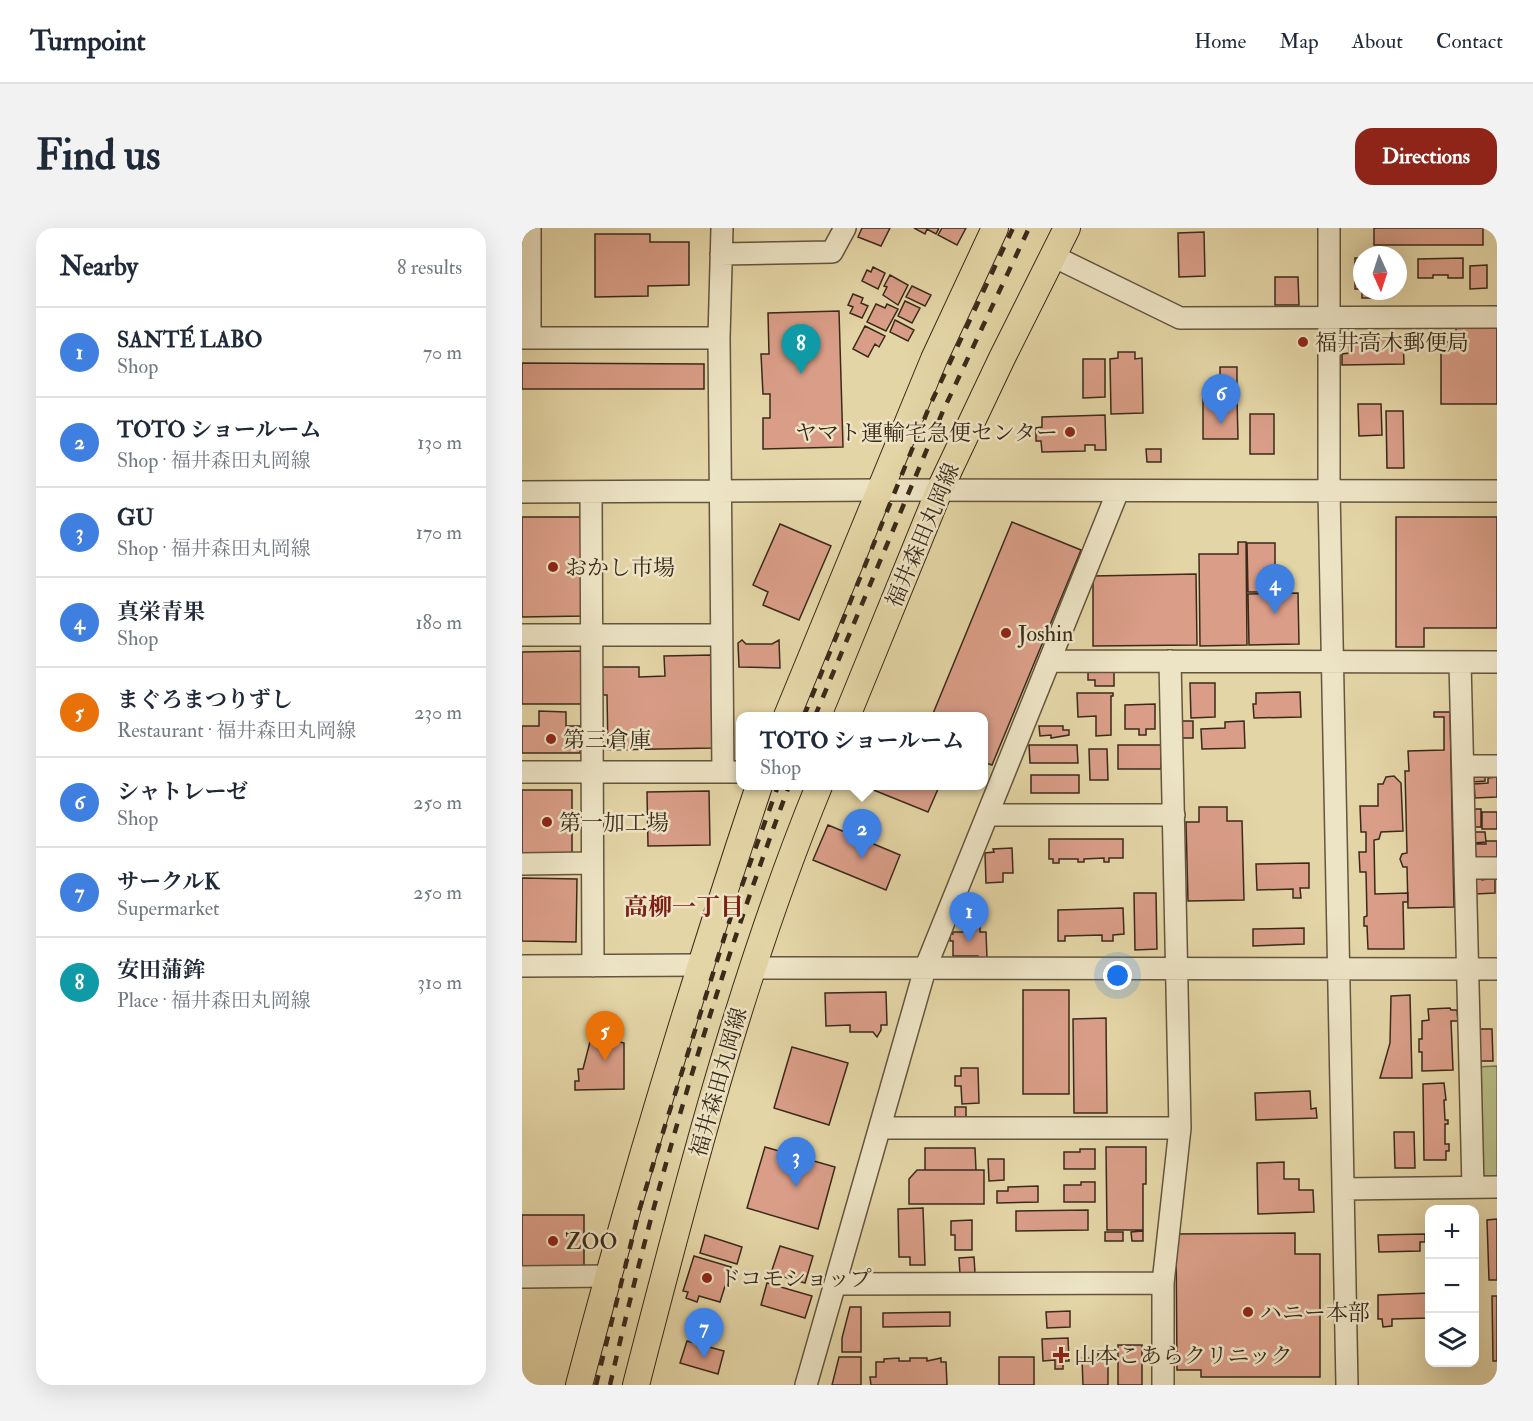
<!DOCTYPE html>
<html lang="en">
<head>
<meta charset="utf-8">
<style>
  :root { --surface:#fff; --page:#f2f2f3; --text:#1f2937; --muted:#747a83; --line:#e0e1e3; --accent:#8f2418 }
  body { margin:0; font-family:"IM FELL Double Pica","Noto Serif JP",serif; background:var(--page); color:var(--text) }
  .controls { position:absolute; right:18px; bottom:18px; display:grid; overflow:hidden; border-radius:12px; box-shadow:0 6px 24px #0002 }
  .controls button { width:54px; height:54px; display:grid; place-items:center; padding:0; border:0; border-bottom:2px solid var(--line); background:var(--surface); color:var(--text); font:30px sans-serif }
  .compass { position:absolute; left:831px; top:18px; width:54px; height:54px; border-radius:50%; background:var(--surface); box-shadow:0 6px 24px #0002; rotate:177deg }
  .you { position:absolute; left:596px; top:748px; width:21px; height:21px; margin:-15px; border:4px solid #fff; border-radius:50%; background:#1a73e8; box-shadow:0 0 0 9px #1a73e833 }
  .badge { display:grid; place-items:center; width:39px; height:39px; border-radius:50%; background:var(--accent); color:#fff; font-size:20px; font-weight:700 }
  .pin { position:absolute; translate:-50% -50px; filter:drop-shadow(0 2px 3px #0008) }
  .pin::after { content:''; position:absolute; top:32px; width:21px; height:18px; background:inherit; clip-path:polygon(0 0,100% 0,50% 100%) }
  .popup { position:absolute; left:214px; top:484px; width:252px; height:78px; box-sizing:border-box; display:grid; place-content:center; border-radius:12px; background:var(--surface); filter:drop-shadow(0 2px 4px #0005); font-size:20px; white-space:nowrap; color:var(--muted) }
  .popup b { font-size:22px; color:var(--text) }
  .popup::after { content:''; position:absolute; left:50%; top:100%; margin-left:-12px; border:12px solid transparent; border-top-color:var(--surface) }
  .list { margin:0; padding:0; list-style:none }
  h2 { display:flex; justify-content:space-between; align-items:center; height:78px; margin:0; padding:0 24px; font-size:26px }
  h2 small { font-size:20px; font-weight:400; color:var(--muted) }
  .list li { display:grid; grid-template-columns:39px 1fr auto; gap:18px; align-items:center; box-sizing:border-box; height:90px; padding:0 24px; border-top:2px solid var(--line) }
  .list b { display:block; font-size:22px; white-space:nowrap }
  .list p { margin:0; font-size:20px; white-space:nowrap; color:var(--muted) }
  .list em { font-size:20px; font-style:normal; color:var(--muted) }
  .icon { flex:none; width:33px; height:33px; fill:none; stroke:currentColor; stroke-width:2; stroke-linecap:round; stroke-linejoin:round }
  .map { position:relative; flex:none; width:975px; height:1157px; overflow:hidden; border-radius:18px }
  header { display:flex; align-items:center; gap:36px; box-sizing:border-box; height:84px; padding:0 30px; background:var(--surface); border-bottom:2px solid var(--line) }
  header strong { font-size:28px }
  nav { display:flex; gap:33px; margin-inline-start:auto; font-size:21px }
  .intro { display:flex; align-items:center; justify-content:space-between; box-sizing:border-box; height:144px; padding:0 36px }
  h1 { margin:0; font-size:42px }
  .button { padding:15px 27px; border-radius:18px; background:var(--accent); color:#fff; font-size:21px; font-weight:700 }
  main { display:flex; gap:36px; padding:0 36px }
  aside { flex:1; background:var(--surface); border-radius:18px; box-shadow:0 6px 24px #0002 }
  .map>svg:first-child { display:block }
</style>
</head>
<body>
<header>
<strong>Turnpoint</strong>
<nav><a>Home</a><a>Map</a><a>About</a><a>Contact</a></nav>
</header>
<div class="intro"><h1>Find us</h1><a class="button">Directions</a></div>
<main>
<aside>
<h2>Nearby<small>8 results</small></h2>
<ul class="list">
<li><span class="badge" style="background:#3f7fe0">1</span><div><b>SANTÉ LABO</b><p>Shop</p></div><em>70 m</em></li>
<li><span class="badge" style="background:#3f7fe0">2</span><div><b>TOTO ショールーム</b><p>Shop · 福井森田丸岡線</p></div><em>130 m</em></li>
<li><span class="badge" style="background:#3f7fe0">3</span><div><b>GU</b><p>Shop · 福井森田丸岡線</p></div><em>170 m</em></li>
<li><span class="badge" style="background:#3f7fe0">4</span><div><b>真栄青果</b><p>Shop</p></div><em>180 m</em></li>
<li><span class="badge" style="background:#e8710a">5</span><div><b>まぐろまつりずし</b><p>Restaurant · 福井森田丸岡線</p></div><em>230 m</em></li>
<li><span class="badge" style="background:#3f7fe0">6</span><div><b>シャトレーゼ</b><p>Shop</p></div><em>250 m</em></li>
<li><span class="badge" style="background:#3f7fe0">7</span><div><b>サークルK</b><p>Supermarket</p></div><em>250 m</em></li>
<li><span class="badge" style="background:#0f9aa8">8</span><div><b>安田蒲鉾</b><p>Place · 福井森田丸岡線</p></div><em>310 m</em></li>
</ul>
</aside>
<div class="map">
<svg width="975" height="1157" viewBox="0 0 975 1157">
  <rect width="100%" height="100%" fill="#e4d5a6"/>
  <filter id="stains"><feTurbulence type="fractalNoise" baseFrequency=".00333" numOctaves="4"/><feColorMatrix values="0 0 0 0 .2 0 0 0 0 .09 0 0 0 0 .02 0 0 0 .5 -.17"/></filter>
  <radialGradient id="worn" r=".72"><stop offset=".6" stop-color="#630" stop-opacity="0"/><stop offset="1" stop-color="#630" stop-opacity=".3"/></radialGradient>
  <!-- green -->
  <path fill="#b7bc84" stroke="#787350" stroke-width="1.5" d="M975,838v116h-14l-8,-115z"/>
  <!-- building -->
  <path fill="#da9e88" stroke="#3a2a1b" stroke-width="1.5" d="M340,0h28l-9,18 -23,-9z
    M392,0h25l-3,6 -9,-5 -2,5z
    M420,0h24l-9,17 -19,-10z
    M852,0h109v17h-109z
    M682,4l1,44 -26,1 -1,-44z
    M73,6h55v8h39v43l-41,1v10l-53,1z
    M833,30h7v33h12v7h-12v-9h-7z
    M941,30v20h-15v-3h-15v3h-15v-19z
    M965,37v23l-17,1v-23z
    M351,39l12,6 -7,16 -16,-8 5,-11 4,2z
    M368,47l18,10 -10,20 -15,-10 4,-8 -3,-1z
    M753,49h23l1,28h-24z
    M390,58l19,9 -6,11 -19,-9z
    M331,66l10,4 -2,5 7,3 -6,12 -12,-5 3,-6 -5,-2z
    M383,73l15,7 -8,15 -14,-7z
    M354,76l9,4 2,-4 11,5 -12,22 -19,-9z
    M317,83l4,136 -80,2v-31h7v-24h-7l-2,-40h8l-1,-41z
    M373,92l19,10 -6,11 -18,-9z
    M343,98l20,10 -6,11 -4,-3 -7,13 -15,-8z
    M934,100h41v76h-56v-62h15z
    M881,109l1,27 -62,1v-11l7,-1 -1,-15z
    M596,124h17v7l7,-1 1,55 -32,1 -1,-55 8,-1z
    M561,131h22v38l-22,1z
    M0,135l182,1v25h-182z
    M698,139h17v25h-17z
    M681,170h34l1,41h-35z
    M836,176h23l1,31 -23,1z
    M864,183h17l1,57h-17z
    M728,186h24v40h-24z
    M583,187l1,35h-11v-5h-10v6l-43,1 -1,-11h-5v-13l6,-1v-10z
    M624,221h15v13h-14z
    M0,289h61l1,99 -62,1z
    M874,289h101v111h-73v19h-28z
    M490,294l69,28 -89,215 -9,-3v-46h-51z
    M258,296l51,22 -32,74 -36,-15 5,-13 -15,-7z
    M716,314h8l1,103 -47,1 -1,-92h39z
    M725,315h28v49h-27z
    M674,346l1,71 -104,1v-70z
    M776,365l1,51 -50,1 -1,-51z
    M220,412l4,4h26l7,-4 1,28 -41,-1 -1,-24z
    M61,423v53h-61v-52z
    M189,427l1,93 -104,2 -1,-55h-4l-1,-28h37v10l26,-1 -1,-20z
    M566,443h26v15h-19v-6h-7z
    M668,455h25v34l-24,1z
    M778,464l1,25 -47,1 -1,-14h3v-11z
    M555,465h36v3h-2v39l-15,1v-20l-18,1z
    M633,476v25h-9v6h-7v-6h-14v-24z
    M17,483l27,1v14h14v27h-58v-27h17z
    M912,484h16l4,195 -46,1 -1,-41h-4l-3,-8 2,-5 5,-1 -2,-82h4l-1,-20 36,-1v-33h-10z
    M659,493h12v17h-12z
    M722,493l1,27 -43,1 -1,-20 24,-1v-6z
    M517,498h24v4h6v5l-18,3v-3l-11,1z
    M507,517h48l1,18h-48z
    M596,517h43v24h-43z
    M567,521h18l1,31h-18z
    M963,545v8l-12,1v-8z
    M509,547h48v18h-48z
    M872,548l7,7 2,48 -22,1 -2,7 -5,1 1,54 33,-1v9h-5l1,47h-36l-1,-23h-3v-9l3,-1 -1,-44h-6l-1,-20h7v-20h-5l-1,-26h18v-22h5l3,-7z
    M975,549v20l-22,1 -1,-14 14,-1v-5z
    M357,558h51l8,3 -10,23 -57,-23z
    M0,562h50v64h-50z
    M187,563l1,54 -62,1 -1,-54z
    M677,579h28v14h15l2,79 -56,1 -2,-79h13z
    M948,581h11v18h-11z
    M960,584h15v17h-15z
    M306,597l72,30 -14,35 -73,-30z
    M952,604h11l1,10 -12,1z
    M527,611h74v19h-14v4h-5v-4l-20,1v3h-6v-3h-19v4h-6v-4h-4z
    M964,613h11v18h-21l-1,-15h11z
    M490,620l1,25h-10v9l-17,1 -1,-30 9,-1 -1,-3z
    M787,635v25h-9l1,10h-8v-9l-36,1 -1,-26z
    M952,649h8v3l13,-2v15l-20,1z
    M0,650l55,1 -1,63 -54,-1z
    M612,665h22l1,56 -22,1z
    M601,680l1,26 -11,1v6h-11v-6l-37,1v5h-7v-31z
    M458,698v6h6l1,26h-9v-2h-25v-15h-3v-7h3l-1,-2h13v-5z
    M782,700v16l-51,2v-17z
    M501,762h46v104h-46z
    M364,764l1,33h-6v5l-4,7 -4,-5h-23v-7l-24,1 -1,-33z
    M888,767l2,83h-32l10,-35 1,-47z
    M928,780l1,2h6l1,11h-7l2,49 -31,1v-19h-3v-13h3v-18l7,-1 -1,-11z
    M584,790l1,95h-33l-1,-94z
    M958,801h12l1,32h-15l-1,-23h3z
    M70,806l32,9v46l-49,1v-9h4l-1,-12h5z
    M270,819l56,16 -19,62 -55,-17z
    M439,840h17l1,35 -17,1 -1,-18h-6v-10h6z
    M922,855l2,17h-2l1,20h3v4h-3v20h4v7h-3v9h-22l-1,-76z
    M788,863l1,18 5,-1 1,10 -61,2 -1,-27z
    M433,879h11v10l-11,1z
    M872,904h20l1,36h-20z
    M243,919l70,20 -17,62 -71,-21z
    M584,919h40v37h-3v46h-36z
    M403,920h50l1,22h-51z
    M558,921h15v20h-31v-17h16z
    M466,931h16v21l-15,1z
    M762,934v17h15v11h14l1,22 -56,2 -1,-51z
    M395,942h67v34h-75v-25z
    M559,954h14v20h-31v-17h17z
    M516,958v16l-41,1v-12h11v-4z
    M401,980l2,57h-15v-8h-11l-1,-48z
    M566,982v20l-72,1v-20z
    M0,987h62v52l-62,1z
    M975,991v61h-8l-2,-60z
    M450,992v30h-17v-15h-4v-14z
    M621,1003v10h-11l-1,-9z
    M583,1004h18v9h-18z
    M773,1005v21h25v123h-119v-7h-24l-1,-136z
    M903,1006v8h-5v9l-41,1 -1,-17z
    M183,1007l37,12 -5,17 -37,-11z
    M258,1018l33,10 -8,27 -34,-10z
    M172,1028l37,11 -11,35 -21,-6 -2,6 -11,-4 2,-6 -5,-1z
    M452,1029l1,16 -15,1 -1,-16z
    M245,1055l45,13 -7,22 -44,-13z
    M908,1065v25l-38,1v7l-9,1 -1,-8h-4v-24z
    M970,1068h5v65h-4z
    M328,1079h11v45h-19v-14z
    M548,1083v16l-23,1 -1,-16z
    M428,1084v14l-67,1v-14z
    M546,1110l1,23h-6v8h-8v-9l-12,1 -1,-22z
    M165,1113l37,10 -6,23 -38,-11z
    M596,1117h24v40h-24z
    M576,1124h10v33h-25l-1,-27h16z
    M317,1129h22v28h-29z
    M477,1129h35v28h-35z
    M377,1130v3h11v-3h17v3l14,-3v4h5l1,23h-76l-1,-8h6v-15h8v-3z"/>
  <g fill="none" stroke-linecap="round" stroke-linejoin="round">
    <defs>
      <path id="minor" d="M8,0v110
        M200,0l-3,110 4,434
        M807,0v263l18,894
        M199,26l111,-2 13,-24
        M531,28l127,62 317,-1
        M0,110h197
        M0,264l358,-2 617,1
        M69,264l2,474
        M0,407h199
        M528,433l447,1
        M938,434l13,525
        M941,538h34
        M0,544h218
        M467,587h185
        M0,636l69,-1
        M943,640h32
        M0,738l178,-1
        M230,740l745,1
        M358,900h300
        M822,961l153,-2
        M0,1049l85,-1
        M313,1056l328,-1
        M284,1157l119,-416 193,-478
        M641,1157v-102l17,-155 -10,-467"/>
      <path id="major" d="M265,488l147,-357 61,-131
        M325,488l92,-225 63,-133 65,-130
        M57,1157c53,-202 114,-401 180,-599
        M114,1157c52,-202 104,-406 183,-599"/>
    </defs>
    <!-- minor casing -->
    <use href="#minor" stroke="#64553e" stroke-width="24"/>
    <!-- major casing -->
    <use href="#major" stroke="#3a2a1b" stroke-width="28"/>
    <!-- minor -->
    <use href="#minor" stroke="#ede4c5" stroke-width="21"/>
    <!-- major -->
    <use href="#major" stroke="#e4d5a6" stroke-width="26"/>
    <!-- rail -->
    <path stroke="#3a2a1b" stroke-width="4.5" stroke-dasharray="10 10" stroke-linecap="butt" d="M282,488l126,-311 83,-177
      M293,488l128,-305 86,-183
      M74,1157l43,-174 25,-82 68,-216 46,-127
      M88,1157c46,-203 106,-404 179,-599"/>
  </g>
  <!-- markers -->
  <g fill="#8f2418" stroke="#ede4c5" stroke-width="2">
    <circle cx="781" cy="114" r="6"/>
    <circle cx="548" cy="204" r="6"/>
    <circle cx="31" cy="339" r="6"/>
    <circle cx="484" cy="405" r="6"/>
    <circle cx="29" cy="511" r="6"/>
    <circle cx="25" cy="594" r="6"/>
    <circle cx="31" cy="1013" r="6"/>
    <circle cx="185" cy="1050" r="6"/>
    <circle cx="726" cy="1084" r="6"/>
    <path d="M536 1118h6v6h6v6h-6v6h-6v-6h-6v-6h6z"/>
  </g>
  <g text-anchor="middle" stroke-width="5" stroke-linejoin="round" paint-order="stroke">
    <!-- poi labels -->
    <g font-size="22" fill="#3a2a1b" stroke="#ede4c5" text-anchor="start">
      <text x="793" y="122">福井高木郵便局</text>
      <text x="536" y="212" text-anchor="end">ヤマト運輸宅急便センター</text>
      <text x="43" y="347">おかし市場</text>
      <text x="496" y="413">Joshin</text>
      <text x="41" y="519">第三倉庫</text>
      <text x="37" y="602">第一加工場</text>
      <text x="43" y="1021">ZOO</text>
      <text x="197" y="1058">ドコモショップ</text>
      <text x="738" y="1092">ハニー本部</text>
      <text x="552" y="1135">山本こあらクリニック</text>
    </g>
    <!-- street labels -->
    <g font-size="22" fill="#3a2a1b" stroke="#ede4c5">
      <text transform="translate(400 307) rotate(-67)" y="8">福井森田丸岡線</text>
      <text transform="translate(196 854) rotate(-74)" y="8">福井森田丸岡線</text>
    </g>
    <!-- neighbourhood labels -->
    <g font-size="24" font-weight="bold" fill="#7a1f14" stroke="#ede4c5">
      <text x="162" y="687">高柳一丁目</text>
    </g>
  </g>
  <rect width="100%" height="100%" filter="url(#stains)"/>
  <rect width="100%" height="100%" fill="url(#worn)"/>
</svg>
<div class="controls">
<button>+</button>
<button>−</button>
<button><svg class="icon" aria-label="layers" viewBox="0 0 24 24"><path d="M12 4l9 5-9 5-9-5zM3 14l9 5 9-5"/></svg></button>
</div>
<svg class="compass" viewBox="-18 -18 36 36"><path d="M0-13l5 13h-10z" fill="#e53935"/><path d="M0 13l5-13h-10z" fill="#747a83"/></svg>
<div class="you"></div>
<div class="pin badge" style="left:447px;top:714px;background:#3f7fe0">1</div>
<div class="pin badge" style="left:340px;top:631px;background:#3f7fe0">2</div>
<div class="popup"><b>TOTO ショールーム</b>Shop</div>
<div class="pin badge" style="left:274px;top:959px;background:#3f7fe0">3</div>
<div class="pin badge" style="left:753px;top:386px;background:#3f7fe0">4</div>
<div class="pin badge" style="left:83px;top:833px;background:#e8710a">5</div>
<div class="pin badge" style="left:699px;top:196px;background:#3f7fe0">6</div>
<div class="pin badge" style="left:182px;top:1130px;background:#3f7fe0">7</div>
<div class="pin badge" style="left:279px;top:146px;background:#0f9aa8">8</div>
</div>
</main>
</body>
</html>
